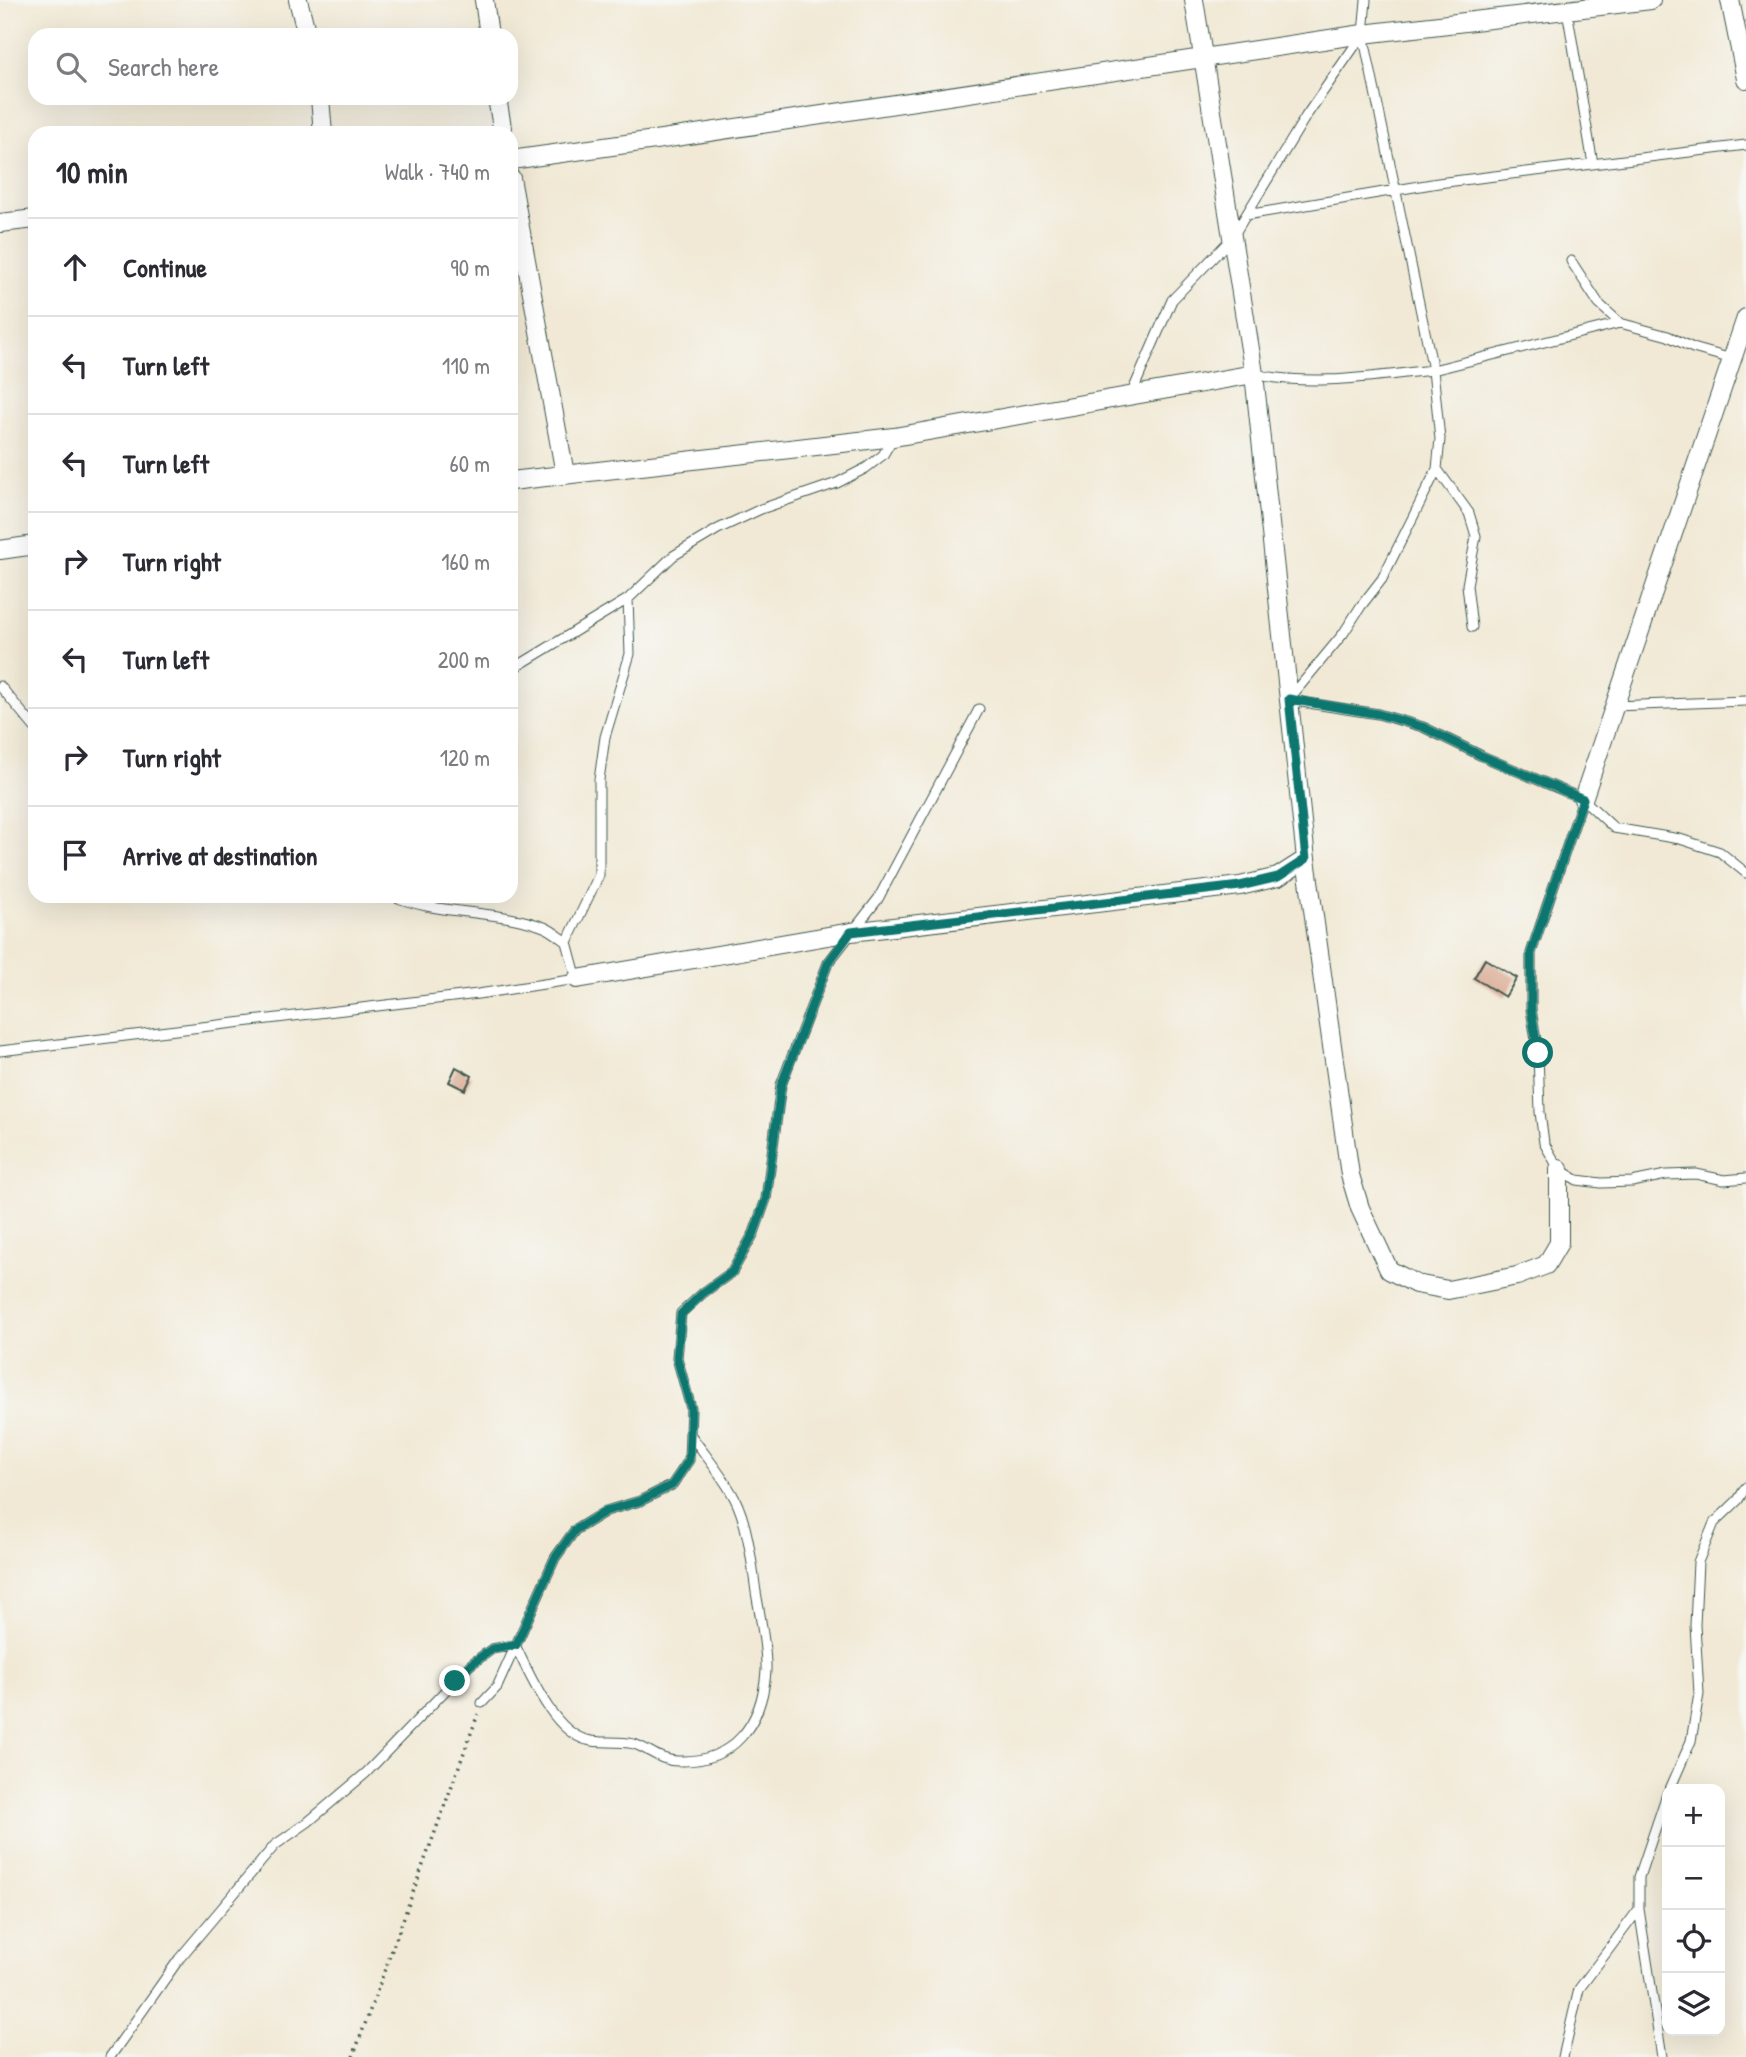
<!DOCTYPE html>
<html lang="en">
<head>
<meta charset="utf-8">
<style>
  :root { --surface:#fff; --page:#f7f7f7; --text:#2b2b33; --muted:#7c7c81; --line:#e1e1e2 }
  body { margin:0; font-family:"Patrick Hand",sans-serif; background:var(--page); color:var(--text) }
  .controls { position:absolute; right:21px; bottom:21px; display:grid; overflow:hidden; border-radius:14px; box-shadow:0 7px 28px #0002 }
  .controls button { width:63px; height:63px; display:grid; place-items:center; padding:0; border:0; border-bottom:2px solid var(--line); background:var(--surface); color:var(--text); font:35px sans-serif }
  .stop { position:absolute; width:21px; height:21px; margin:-16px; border:5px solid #0f766e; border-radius:50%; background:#fff }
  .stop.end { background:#0f766e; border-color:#fff; box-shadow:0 2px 7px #0008 }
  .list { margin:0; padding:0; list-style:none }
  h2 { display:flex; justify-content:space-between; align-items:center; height:91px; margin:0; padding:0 28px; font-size:30px }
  h2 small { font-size:23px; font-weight:400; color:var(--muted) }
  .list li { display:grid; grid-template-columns:46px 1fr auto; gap:21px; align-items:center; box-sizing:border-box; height:98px; padding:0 28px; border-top:2px solid var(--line) }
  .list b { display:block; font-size:26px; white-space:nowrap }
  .list em { font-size:23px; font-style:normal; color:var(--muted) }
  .icon { flex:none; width:38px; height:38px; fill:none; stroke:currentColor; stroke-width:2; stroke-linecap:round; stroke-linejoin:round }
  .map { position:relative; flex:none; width:1746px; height:2057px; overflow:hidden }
  .search { position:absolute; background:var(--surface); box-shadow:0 7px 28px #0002; left:28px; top:28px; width:490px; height:77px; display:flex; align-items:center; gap:18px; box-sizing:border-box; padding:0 24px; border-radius:21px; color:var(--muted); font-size:26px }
  .panel { position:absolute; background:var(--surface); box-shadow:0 7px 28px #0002; left:28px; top:126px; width:490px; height:777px; border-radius:21px }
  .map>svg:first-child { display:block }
</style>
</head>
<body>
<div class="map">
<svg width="1746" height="2057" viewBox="0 0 1746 2057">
  <rect width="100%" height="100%" fill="#f6f6f2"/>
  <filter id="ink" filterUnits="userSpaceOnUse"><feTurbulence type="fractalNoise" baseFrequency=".0143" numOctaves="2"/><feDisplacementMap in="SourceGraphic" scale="14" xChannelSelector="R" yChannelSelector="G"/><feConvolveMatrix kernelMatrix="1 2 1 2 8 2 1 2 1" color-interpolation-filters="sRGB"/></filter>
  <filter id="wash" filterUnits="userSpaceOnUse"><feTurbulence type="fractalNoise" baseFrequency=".00686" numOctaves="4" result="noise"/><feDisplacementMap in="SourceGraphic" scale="28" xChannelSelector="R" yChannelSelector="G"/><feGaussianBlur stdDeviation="1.57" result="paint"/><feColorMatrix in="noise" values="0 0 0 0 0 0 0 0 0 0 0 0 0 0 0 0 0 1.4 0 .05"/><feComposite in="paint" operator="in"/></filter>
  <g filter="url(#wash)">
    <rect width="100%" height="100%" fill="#f1e9d5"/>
    <g id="blocks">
      <!-- building -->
      <path fill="#dcaf99" d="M1485,959l32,19 -12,19 -31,-19z
        M456,1067l16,9 -7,14 -16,-8z"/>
    </g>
  </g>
  <g filter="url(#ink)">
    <use href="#blocks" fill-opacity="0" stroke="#3e574c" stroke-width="2"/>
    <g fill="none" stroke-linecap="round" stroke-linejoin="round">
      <defs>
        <path id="service" d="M1567,10l26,154
          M1246,215l192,-32 308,-38
          M1571,261l28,43 21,19 48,13 25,12 39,11
          M1254,374c58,13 121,2 179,-4l-70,-336
          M1131,395l41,-95 60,-62 74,-122 57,-82 3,-34
          M1437,469l32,44 7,23 -9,49 5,42
          M511,670l117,-71 45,-43 45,-27 43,-20 76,-26 29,-15 17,-13 10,-17
          M0,686l35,42
          M1290,698l53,-64 18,-28 21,-27 55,-110 3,-30 -7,-69 187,-47
          M1289,700l89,14 45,13 59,29 101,43 31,29 66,11 40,13 26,21
          M1614,706l132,-5
          M1583,799l-52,154v56l7,44 2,59 4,31 15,26 18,11 24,3 31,-1 34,-7 30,-1 28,6 22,-2
          M567,942l32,-67v-95l6,-43 25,-83 -2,-55
          M0,1051l478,-57 99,-15 -10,-37c-7,-5 -15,-12 -23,-15 -48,-18 -103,-11 -151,-31
          M482,1703l15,-16 58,-129 20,-28 31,-19 34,-10 32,-16 17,-25 2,-52 -14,-50 4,-45 22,-20 29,-21 22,-39 12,-34 15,-114 47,-122 50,-64 101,-190
          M1670,1789l21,-48 8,-47 -4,-69 3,-63 16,-39 24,-23 8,-13
          M1639,1909l23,148
          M110,2057l69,-98 96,-114 33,-23 58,-49 104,-108 22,-16 23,-4c14,28 38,87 72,95 13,4 30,0 47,4 15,5 26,17 44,17 56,2 84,-37 88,-90 1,-23 -6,-55 -10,-79 -4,-29 -8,-67 -21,-93 -12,-23 -30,-44 -45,-65
          M1563,2057l16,-68 60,-80v-32l28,-83"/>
        <path id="minor" d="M298,0l9,35
          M484,0l5,35
          M1194,0l60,374 52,485 44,316 10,33 29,62 27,14 32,6 69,-14 29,-11 13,-22v-74
          M1730,0l16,79
          M320,98l3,35
          M497,98l6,35
          M511,160l151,-21 701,-105 288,-34
          M511,178l54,296
          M0,223l35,-4
          M511,481l383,-44 360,-63
          M0,550l35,-5
          M1583,799l163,-481
          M577,979l274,-47 389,-46 38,-9 28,-18"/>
      </defs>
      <!-- service casing -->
      <use href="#service" stroke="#3e574c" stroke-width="11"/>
      <!-- minor casing -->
      <use href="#minor" stroke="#3e574c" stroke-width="20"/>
      <!-- path -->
      <path stroke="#3e574c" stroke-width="3.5" stroke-dasharray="2 5" stroke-linecap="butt" d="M353,2057l125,-343"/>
      <!-- service -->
      <use href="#service" stroke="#fff" stroke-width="9"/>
      <!-- minor -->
      <use href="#minor" stroke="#fff" stroke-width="18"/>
    </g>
  </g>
  <g fill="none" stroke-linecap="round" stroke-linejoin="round" filter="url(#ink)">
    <!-- route -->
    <path stroke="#0f766e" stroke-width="9" d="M455,1681l15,-16 22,-16 24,-4 39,-87 20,-28 31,-19 34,-10 32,-16 17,-25 2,-52 -14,-50 4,-44 22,-21 29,-21 22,-39 12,-34 15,-113 47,-123 23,-31 389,-46 38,-9 28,-18 -17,-160 89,15 45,13 59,29 101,43 -52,154v56l7,44"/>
  </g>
</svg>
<div class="controls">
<button>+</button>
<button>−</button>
<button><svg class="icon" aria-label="locate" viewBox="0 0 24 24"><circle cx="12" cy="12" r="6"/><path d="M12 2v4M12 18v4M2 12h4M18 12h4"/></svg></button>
<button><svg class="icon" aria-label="layers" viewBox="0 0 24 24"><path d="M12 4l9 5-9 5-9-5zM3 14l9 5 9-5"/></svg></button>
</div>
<div class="stop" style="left:1538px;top:1053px"></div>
<div class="stop end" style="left:455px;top:1681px"></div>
<div class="search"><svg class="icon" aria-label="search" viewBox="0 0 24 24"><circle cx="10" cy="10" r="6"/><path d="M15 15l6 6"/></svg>Search here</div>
<section class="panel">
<h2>10 min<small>Walk · 740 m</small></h2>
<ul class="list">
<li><svg class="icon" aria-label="ahead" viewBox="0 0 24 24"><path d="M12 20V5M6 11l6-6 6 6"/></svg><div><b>Continue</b></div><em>90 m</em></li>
<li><svg class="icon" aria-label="left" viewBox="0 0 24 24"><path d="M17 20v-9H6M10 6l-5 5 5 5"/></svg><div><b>Turn left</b></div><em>110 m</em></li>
<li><svg class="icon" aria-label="left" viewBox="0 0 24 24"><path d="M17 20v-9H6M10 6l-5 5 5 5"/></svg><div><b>Turn left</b></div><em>60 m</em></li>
<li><svg class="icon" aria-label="right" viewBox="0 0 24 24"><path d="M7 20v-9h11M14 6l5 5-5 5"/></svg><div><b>Turn right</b></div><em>160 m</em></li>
<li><svg class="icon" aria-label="left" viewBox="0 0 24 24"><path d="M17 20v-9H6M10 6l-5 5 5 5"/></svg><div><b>Turn left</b></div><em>200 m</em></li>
<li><svg class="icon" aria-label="right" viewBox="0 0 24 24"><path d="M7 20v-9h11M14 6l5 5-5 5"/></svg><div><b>Turn right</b></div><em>120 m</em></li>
<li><svg class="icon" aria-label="arrive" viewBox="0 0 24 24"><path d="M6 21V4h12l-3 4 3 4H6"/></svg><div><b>Arrive at destination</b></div></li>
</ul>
</section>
</div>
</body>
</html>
